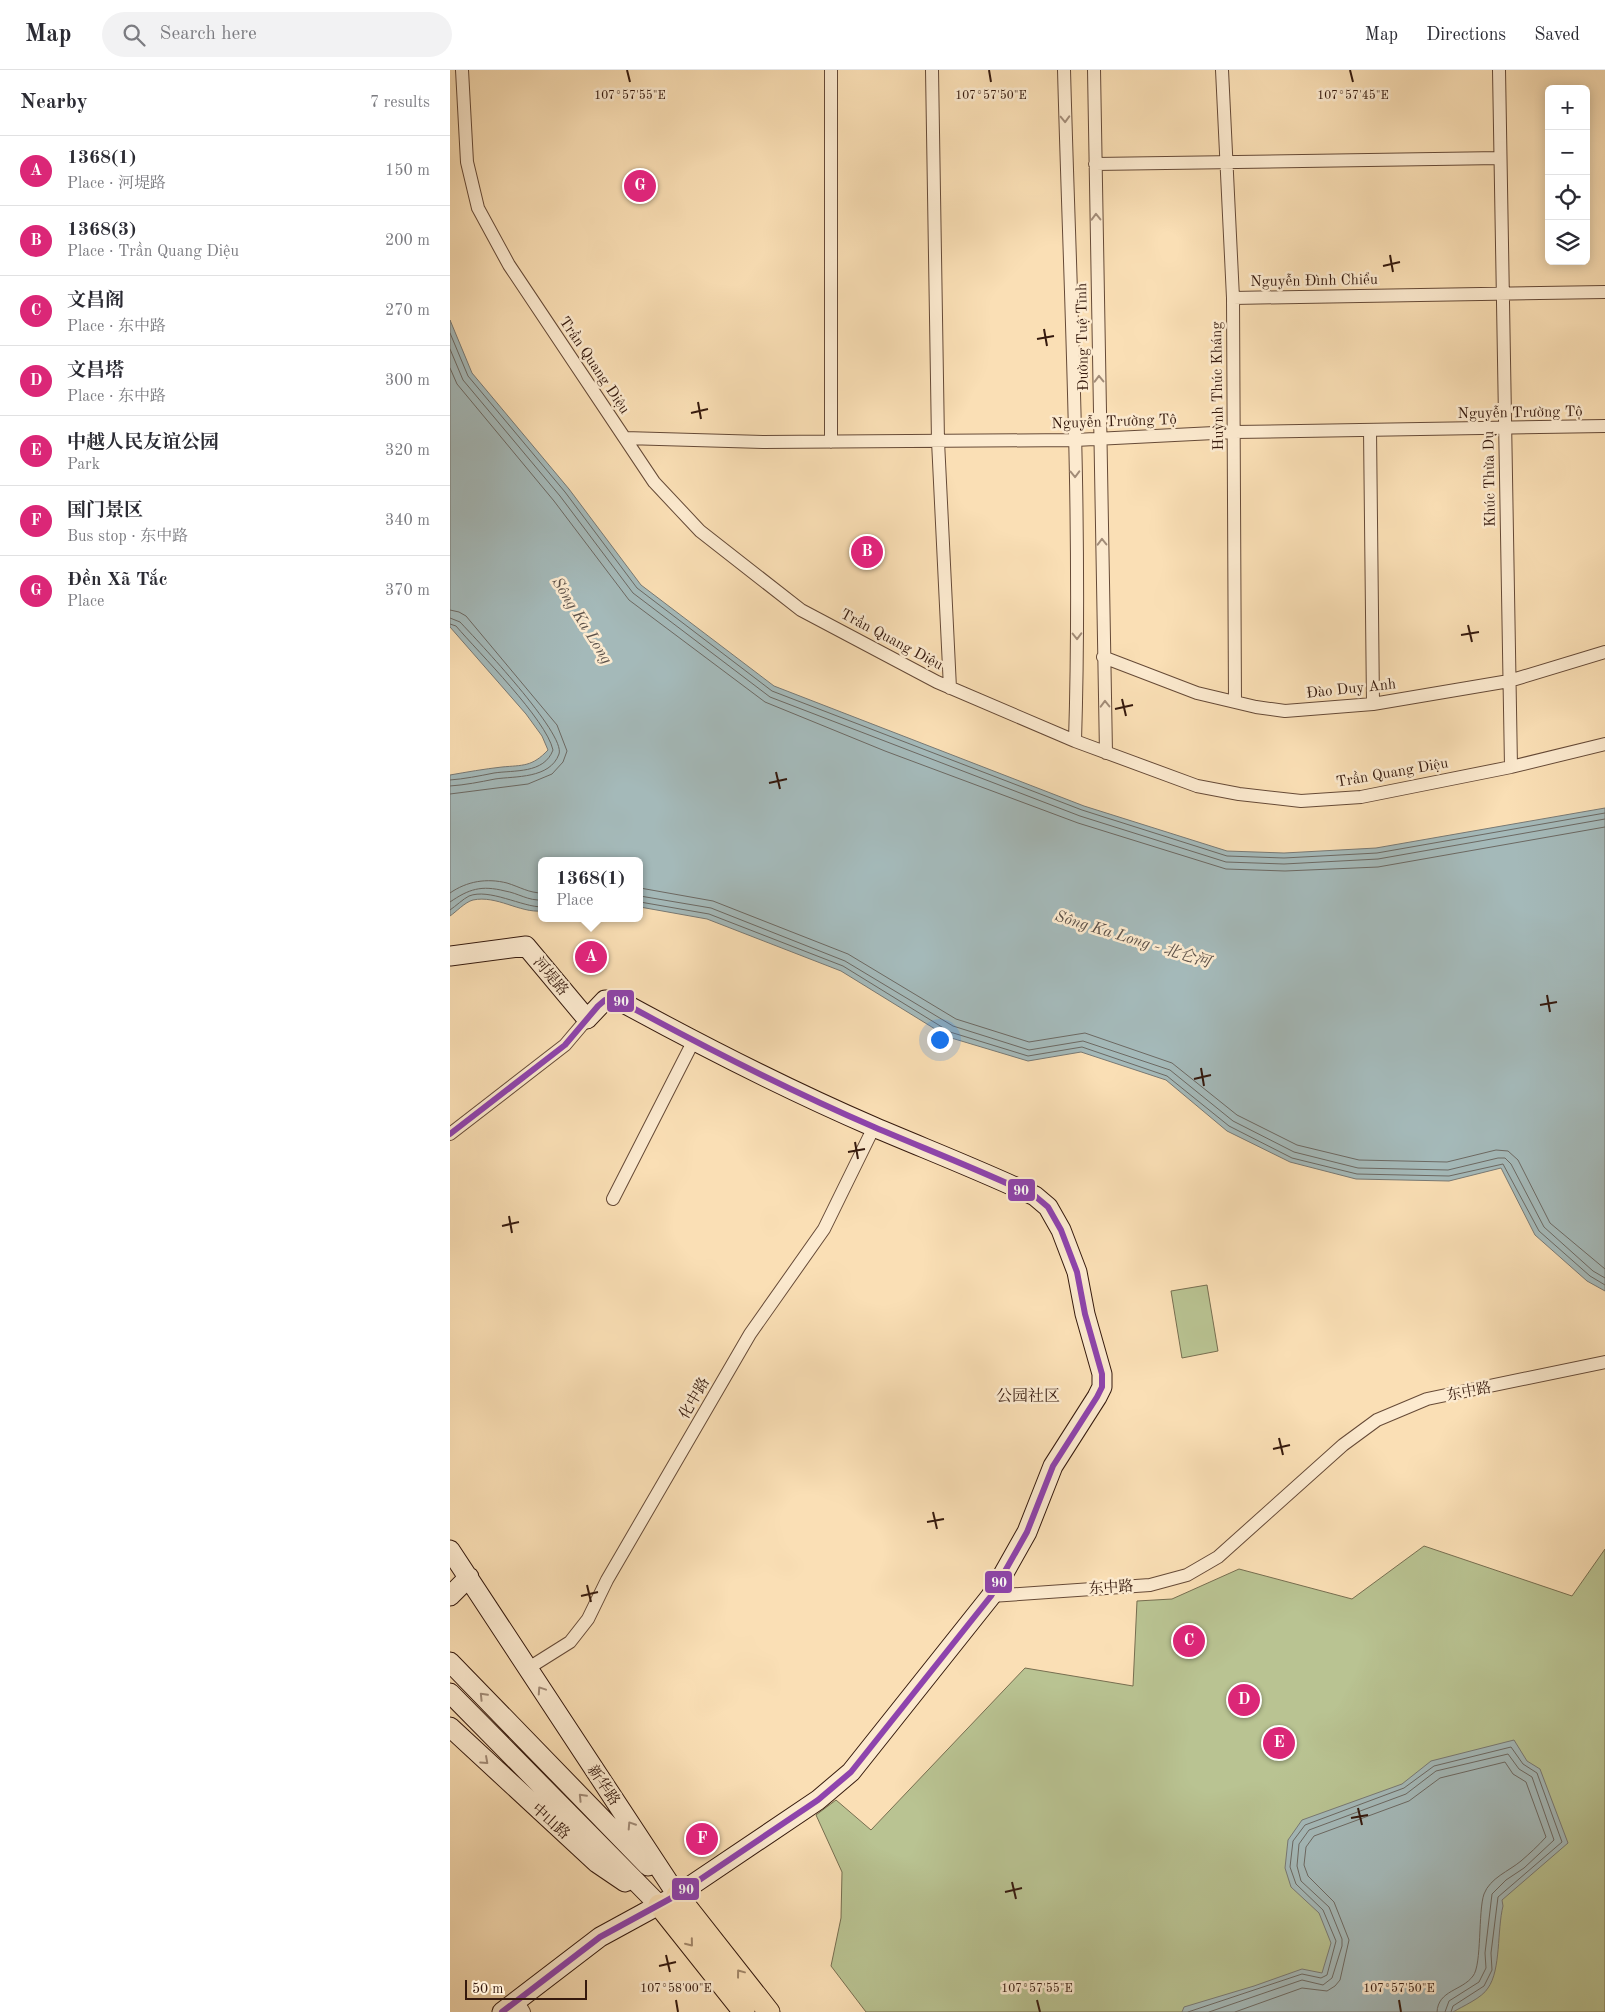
<!DOCTYPE html>
<html lang="en">
<head>
<meta charset="utf-8">
<style>
  :root { --surface:#fff; --page:#f2f2f3; --text:#2b2b33; --muted:#7c7c81; --line:#e1e1e2; --accent:#db2777 }
  body { margin:0; font-family:"Old Standard TT","Noto Serif SC",serif; background:var(--page); color:var(--text) }
  .controls { position:absolute; right:15px; top:15px; display:grid; overflow:hidden; border-radius:8px; box-shadow:0 2px 12px #0003 }
  .controls button { width:45px; height:45px; display:grid; place-items:center; padding:0; border:0; border-bottom:1px solid var(--line); background:var(--surface); color:var(--text); font:25px sans-serif }
  .scale { position:absolute; left:15px; bottom:12px; width:122px; box-sizing:border-box; padding-left:5px; border:2px solid #35190d; border-top:0; font-size:14px; line-height:18px; white-space:nowrap; color:#35190d; -webkit-text-stroke:4px #fceacf; paint-order:stroke }
  .you { position:absolute; left:489px; top:969px; width:18px; height:18px; margin:-12px; border:4px solid #fff; border-radius:50%; background:#1a73e8; box-shadow:0 0 0 8px #1a73e833 }
  .badge { display:grid; place-items:center; width:32px; height:32px; border-radius:50%; background:var(--accent); color:#fff; font-size:16px; font-weight:700 }
  .pin { position:absolute; translate:-50% -50%; border:2px solid #fff; box-shadow:0 1px 5px #0006 }
  .popup { position:absolute; left:88px; top:787px; width:105px; height:65px; box-sizing:border-box; display:grid; place-content:center; border-radius:8px; background:var(--surface); filter:drop-shadow(0 1px 4px #0005); font-size:16px; white-space:nowrap; color:var(--muted) }
  .popup b { font-size:19px; color:var(--text) }
  .popup::after { content:''; position:absolute; left:50%; top:100%; margin-left:-10px; border:10px solid transparent; border-top-color:var(--surface) }
  .list { margin:0; padding:0; list-style:none }
  h2 { display:flex; justify-content:space-between; align-items:center; height:65px; margin:0; padding:0 20px; font-size:21px }
  h2 small { font-size:16px; font-weight:400; color:var(--muted) }
  .list li { display:grid; grid-template-columns:32px 1fr auto; gap:15px; align-items:center; box-sizing:border-box; height:70px; padding:0 20px; border-top:1px solid var(--line) }
  .list b { display:block; font-size:19px; white-space:nowrap }
  .list p { margin:0; font-size:16px; white-space:nowrap; color:var(--muted) }
  .list em { font-size:16px; font-style:normal; color:var(--muted) }
  .icon { flex:none; width:28px; height:28px; fill:none; stroke:currentColor; stroke-width:2; stroke-linecap:round; stroke-linejoin:round }
  .map { position:relative; flex:none; width:1155px; height:1942px; overflow:hidden }
  header { display:flex; align-items:center; gap:30px; box-sizing:border-box; height:70px; padding:0 25px; background:var(--surface); border-bottom:1px solid var(--line) }
  header strong { font-size:24px }
  nav { display:flex; gap:28px; margin-inline-start:auto; font-size:18px }
  .search { width:350px; height:45px; background:var(--page); display:flex; align-items:center; gap:12px; box-sizing:border-box; padding:0 18px; border-radius:28px; color:var(--muted); font-size:19px }
  main { display:flex }
  aside { flex:1; background:var(--surface) }
  .map>svg:first-child { display:block }
</style>
</head>
<body>
<header>
<strong>Map</strong>
<div class="search"><svg class="icon" aria-label="search" viewBox="0 0 24 24"><circle cx="10" cy="10" r="6"/><path d="M15 15l6 6"/></svg>Search here</div>
<nav><a>Map</a><a>Directions</a><a>Saved</a></nav>
</header>
<main>
<aside>
<h2>Nearby<small>7 results</small></h2>
<ul class="list">
<li><span class="badge">A</span><div><b>1368(1)</b><p>Place · 河堤路</p></div><em>150 m</em></li>
<li><span class="badge">B</span><div><b>1368(3)</b><p>Place · Trần Quang Diệu</p></div><em>200 m</em></li>
<li><span class="badge">C</span><div><b>文昌阁</b><p>Place · 东中路</p></div><em>270 m</em></li>
<li><span class="badge">D</span><div><b>文昌塔</b><p>Place · 东中路</p></div><em>300 m</em></li>
<li><span class="badge">E</span><div><b>中越人民友谊公园</b><p>Park</p></div><em>320 m</em></li>
<li><span class="badge">F</span><div><b>国门景区</b><p>Bus stop · 东中路</p></div><em>340 m</em></li>
<li><span class="badge">G</span><div><b>Đền Xã Tắc</b><p>Place</p></div><em>370 m</em></li>
</ul>
</aside>
<div class="map">
<svg width="1155" height="1942" viewBox="0 0 1155 1942">
  <rect width="100%" height="100%" fill="#fadfb5"/>
  <filter id="stains"><feTurbulence type="fractalNoise" baseFrequency=".004" numOctaves="4"/><feColorMatrix values="0 0 0 0 .2 0 0 0 0 .09 0 0 0 0 .02 0 0 0 .5 -.17"/></filter>
  <radialGradient id="worn" r=".72"><stop offset=".6" stop-color="#630" stop-opacity="0"/><stop offset="1" stop-color="#630" stop-opacity=".3"/></radialGradient>
  <!-- green -->
  <path fill="#b9c392" stroke="#776e50" d="M757,1215l11,66 -36,7 -11,-67z
    M974,1476l148,50 33,-47v463h-739l-35,-46 10,-48 1,-46 -26,-57 20,-15 35,30 154,-162 108,18 4,-85 35,-2 67,-30 113,30z"/>
  <!-- water -->
  <path fill="#a4b9b9" stroke="#787974" d="M0,250l22,53 97,116 72,96 133,101 310,120 143,45 57,2 92,-5 229,-40v483l-18,-10 -52,-46 -34,-67 -52,13 -93,-2 -66,-17 -63,-31 -61,-51 -85,-28 -53,9 -80,-24 -107,-66 -134,-52 -67,-12v-46h-98v50c-23,2 -45,-16 -69,-11 -8,2 -17,12 -23,16v-141c17,-3 34,-6 52,-8 21,-2 30,0 46,-17l-6,-14 -16,-22 -76,-87z
    M1064,1670l13,21 13,8 28,74 -66,57 1,6c-6,24 -2,64 -15,82 -6,10 -25,18 -35,24h-271l2,-5 70,-21 48,-17 20,4 9,-30 -12,-30 -28,-26 -6,-19 3,-28 14,-20 100,-36 29,-23z"/>
  <g fill="none" stroke-linecap="round" stroke-linejoin="round">
    <!-- shore -->
    <path stroke="#6c6963" stroke-width="1" d="M0,263l18,43 97,116 72,96 135,103 310,119 145,46 57,2 93,-5 228,-40
      M0,279l13,31 97,116 73,97 137,104 310,119 146,46 58,2 94,-5 227,-40
      M0,298l7,16 97,117 75,99 136,102 120,49 193,72 148,46 59,2 93,-4 227,-40
      M0,540l9,2 7,4 91,109 10,26 -4,11 -11,12 -24,10 -78,10
      M0,548l10,4c17,18 106,112 99,132 -9,25 -44,22 -64,25 -15,3 -30,6 -45,7
      M0,554l6,2c23,27 90,93 97,124 -9,24 -39,20 -59,23 -15,3 -30,6 -44,7
      M190,818l73,13 135,53 108,65 73,23 56,-9 87,30 65,52 60,30 62,15 88,2 49,-12 12,1 10,9 32,63 55,46
      M0,823c17,-12 37,-15 57,-10 13,4 22,10 35,10
      M190,826l71,12 134,53 108,65 76,24 54,-9 87,29 63,51 61,31 64,16 90,2 50,-12h7l6,6 33,63 49,44 12,7
      M0,832c19,-13 31,-17 55,-11 13,2 23,10 37,9
      M190,832l69,12 134,52 107,66 78,24 54,-9 85,29 62,50 63,32 65,16 92,2 54,-12 36,67 51,45 15,9
      M0,840c6,-4 13,-11 19,-14 20,-8 53,11 73,11
      M738,1942l114,-38 19,4 6,-3 9,-34 -13,-31 -27,-26 -6,-17 3,-26 12,-16 99,-37 30,-22 77,-19 12,17 14,9 25,69 -64,55 -7,56 1,17 -8,16 -31,20 -2,6
      M759,1942l93,-32 21,5 9,-7 10,-32v-7l-13,-32 -28,-26 -4,-15 2,-22 10,-14 97,-36 30,-23 72,-17 11,15 13,8 22,63 -30,28 -18,12 -14,14 -7,59 1,15 -7,14 -30,19 -4,11
      M785,1942l67,-24 25,3 8,-5 5,-6 9,-40 -15,-38 -26,-26 -4,-11 2,-18 8,-11 95,-35 31,-23 65,-16 8,12 13,8 20,55c-8,9 -17,17 -25,24 -12,10 -31,17 -37,33 -6,17 -2,71 -11,82 -11,15 -35,14 -36,36"/>
    <defs>
      <path id="street" d="M12,0l5,92 11,46 31,57 145,217 46,49 101,79 136,72 138,59 122,45 42,8 62,7 60,-4 150,-30 94,-23
        M482,0l6,371 12,247
        M614,0c6,223 18,447 11,671
        M644,0l12,683
        M772,0l11,228 2,404
        M1049,0l12,697
        M645,94l405,-6
        M783,228l372,-6
        M920,360l3,274
        M175,368l138,4 312,-2 159,-8 371,-6
        M381,372v-372
        M653,587l94,36 59,14 29,4 88,-7 136,-23 96,-29
        M0,1064l115,-89 22,-26
        M163,1129l80,-157
        M541,1526l159,-11 37,-10 31,-18 125,-112 34,-25 50,-21 178,-37
        M77,1599l43,-27 18,-23 19,-39 143,-246 74,-105 50,-102
        M67,1930l7,12"/>
      <path id="secondary" d="M0,886l76,-10 61,73 18,-19h13c84,46 168,89 256,127 54,23 108,44 161,69l13,11 13,23 16,42 8,42 17,60v13l-5,10 -44,69 -26,66 -36,64 -140,176 -33,28 -141,95 -77,42 -98,75
        M0,1480l227,345
        M0,1526l19,-19
        M0,1592l198,204
        M0,1623l209,212
        M0,1657l147,136 28,19"/>
      <path id="primary" d="M227,1825l92,117
        M209,1835l85,107"/>
    </defs>
    <!-- street casing -->
    <use href="#street" stroke="#664a37" stroke-width="14"/>
    <!-- secondary casing -->
    <use href="#secondary" stroke="#35190d" stroke-width="21"/>
    <!-- primary casing -->
    <use href="#primary" stroke="#35190d" stroke-width="23"/>
    <!-- street -->
    <use href="#street" stroke="#fceacf" stroke-width="12"/>
    <!-- secondary -->
    <use href="#secondary" stroke="#fceacf" stroke-width="19"/>
    <!-- primary -->
    <use href="#primary" stroke="#fadfb5" stroke-width="21"/>
    <defs>
      <path id="bus-1" d="M0,1064l115,-89 33,-39 7,-6h13c84,46 168,89 256,127 54,23 108,44 161,69l13,11 13,23 16,42 8,42 17,60v13l-5,10 -44,69 -26,66 -36,64 -140,176 -33,28 -141,95 -77,42 -98,75"/>
    </defs>
    <!-- bus-1 casing -->
    <use href="#bus-1" stroke="#fceacf" stroke-width="10"/>
    <!-- bus-1 -->
    <use href="#bus-1" stroke="#8e44ad" stroke-width="6"/>
  </g>
  <!-- one-way arrows -->
  <defs><path id="oneway-chevron" d="M-2-3.5L2.5 0L-2 3.5" fill="none" stroke-width="1.6" stroke-linecap="round" stroke-linejoin="round" transform="scale(1.25)"/></defs>
  <g stroke="#a28c78">
    <use href="#oneway-chevron" transform="translate(615 49) rotate(88)"/>
    <use href="#oneway-chevron" transform="translate(646 147) rotate(-91)"/>
    <use href="#oneway-chevron" transform="translate(649 309) rotate(-91)"/>
    <use href="#oneway-chevron" transform="translate(625 404) rotate(89)"/>
    <use href="#oneway-chevron" transform="translate(652 472) rotate(-91)"/>
    <use href="#oneway-chevron" transform="translate(627 566) rotate(89)"/>
    <use href="#oneway-chevron" transform="translate(655 634) rotate(-91)"/>
    <use href="#oneway-chevron" transform="translate(91 1620) rotate(-124)"/>
    <use href="#oneway-chevron" transform="translate(33 1626) rotate(-134)"/>
    <use href="#oneway-chevron" transform="translate(35 1691) rotate(42)"/>
    <use href="#oneway-chevron" transform="translate(132 1727) rotate(-134)"/>
    <use href="#oneway-chevron" transform="translate(181 1755) rotate(-123)"/>
  </g>
  <g stroke="#a18669">
    <use href="#oneway-chevron" transform="translate(240 1873) rotate(51)"/>
    <use href="#oneway-chevron" transform="translate(290 1903) rotate(-127)"/>
  </g>
  <!-- ticks -->
  <path fill="none" stroke="#35190d" stroke-width="2" d="M177,0l3,12M539,0l2,12M900,0l3,12M940,185l3,17M933,196l17,-4M594,259l3,17M587,269l17,-3M248,332l3,17M241,343l17,-4M1018,555l4,17M1011,565l18,-3M672,629l4,17M665,639l18,-4M326,702l4,17M319,713l18,-4M1097,925l3,17M1090,935l17,-3M751,998l3,18M744,1009l17,-4M405,1072l3,17M398,1082l17,-3M59,1146l3,17M52,1156l17,-4M829,1368l4,17M823,1379l17,-4M483,1442l4,17M477,1452l17,-3M137,1515l4,17M131,1526l17,-4M908,1738l4,17M901,1748l17,-3M562,1812l4,17M555,1822l17,-4M216,1885l4,17M209,1896l17,-4M226,1930l2,12M587,1930l3,12M949,1930l2,12"/>
  <g text-anchor="middle" stroke-width="5" stroke-linejoin="round" paint-order="stroke">
    <!-- street labels -->
    <g font-size="15" fill="#35190d" stroke="#fceacf">
      <text transform="translate(864 210) rotate(-1)" y="5">Nguyễn Đình Chiểu</text>
      <text transform="translate(632 267) rotate(-91)" y="5">Đường Tuệ Tĩnh</text>
      <text transform="translate(145 295) rotate(56)" y="5">Trần Quang Diệu</text>
      <text transform="translate(767 316) rotate(-91)" y="5">Huỳnh Thúc Kháng</text>
      <text transform="translate(1070 342) rotate(-1)" y="5">Nguyễn Trường Tộ</text>
      <text transform="translate(664 351) rotate(-2)" y="5">Nguyễn Trường Tộ</text>
      <text transform="translate(1039 409) rotate(-91)" y="5">Khúc Thừa Dụ</text>
      <text transform="translate(442 569) rotate(28)" y="5">Trần Quang Diệu</text>
      <text transform="translate(901 618) rotate(-6)" y="5">Đào Duy Anh</text>
      <text transform="translate(942 702) rotate(-10)" y="5">Trần Quang Diệu</text>
      <text transform="translate(101 906) rotate(50)" y="5">河堤路</text>
      <text transform="translate(1019 1321) rotate(-11)" y="5">东中路</text>
      <text transform="translate(244 1328) rotate(-60)" y="5">化中路</text>
      <text transform="translate(661 1517) rotate(-4)" y="5">东中路</text>
      <text transform="translate(154 1715) rotate(56)" y="5">新华路</text>
      <text transform="translate(101 1751) rotate(42)" y="5">中山路</text>
    </g>
    <!-- water labels -->
    <g font-size="16" font-style="italic" fill="#5c5149" stroke="#fceacf">
      <text transform="translate(133 550) rotate(58)" y="6">Sông Ka Long</text>
      <text transform="translate(683 868) rotate(17)" y="6">Sông Ka Long - 北仑河</text>
    </g>
    <!-- neighbourhood labels -->
    <g font-size="16" fill="#35190d" stroke="#fceacf">
      <text x="578" y="1331">公园社区</text>
    </g>
  </g>
  <g font-size="12" text-anchor="middle" fill="#35190d" stroke="#fceacf" stroke-width="5" stroke-linejoin="round" paint-order="stroke">
    <text x="180" y="29">107°57'55"E</text>
    <text x="541" y="29">107°57'50"E</text>
    <text x="903" y="29">107°57'45"E</text>
    <text x="226" y="1922">107°58'00"E</text>
    <text x="587" y="1922">107°57'55"E</text>
    <text x="949" y="1922">107°57'50"E</text>
  </g>
  <g stroke="#fceacf" stroke-width="2">
    <rect x="156" y="919" width="29" height="24" rx="5" fill="#8e44ad"/>
    <rect x="557" y="1108" width="29" height="24" rx="5" fill="#8e44ad"/>
    <rect x="534" y="1500" width="29" height="24" rx="5" fill="#8e44ad"/>
    <rect x="221" y="1807" width="29" height="24" rx="5" fill="#8e44ad"/>
  </g>
  <g font-size="14" text-anchor="middle" font-weight="bold" fill="#fff">
    <text x="171" y="936">90</text>
    <text x="571" y="1125">90</text>
    <text x="549" y="1517">90</text>
    <text x="236" y="1824">90</text>
  </g>
  <rect width="100%" height="100%" filter="url(#stains)"/>
  <rect width="100%" height="100%" fill="url(#worn)"/>
</svg>
<div class="controls">
<button>+</button>
<button>−</button>
<button><svg class="icon" aria-label="locate" viewBox="0 0 24 24"><circle cx="12" cy="12" r="6"/><path d="M12 2v4M12 18v4M2 12h4M18 12h4"/></svg></button>
<button><svg class="icon" aria-label="layers" viewBox="0 0 24 24"><path d="M12 4l9 5-9 5-9-5zM3 14l9 5 9-5"/></svg></button>
</div>
<div class="scale">50 m</div>
<div class="you"></div>
<div class="pin badge" style="left:141px;top:887px">A</div>
<div class="popup"><b>1368(1)</b>Place</div>
<div class="pin badge" style="left:417px;top:482px">B</div>
<div class="pin badge" style="left:739px;top:1571px">C</div>
<div class="pin badge" style="left:794px;top:1630px">D</div>
<div class="pin badge" style="left:829px;top:1673px">E</div>
<div class="pin badge" style="left:252px;top:1769px">F</div>
<div class="pin badge" style="left:190px;top:116px">G</div>
</div>
</main>
</body>
</html>
